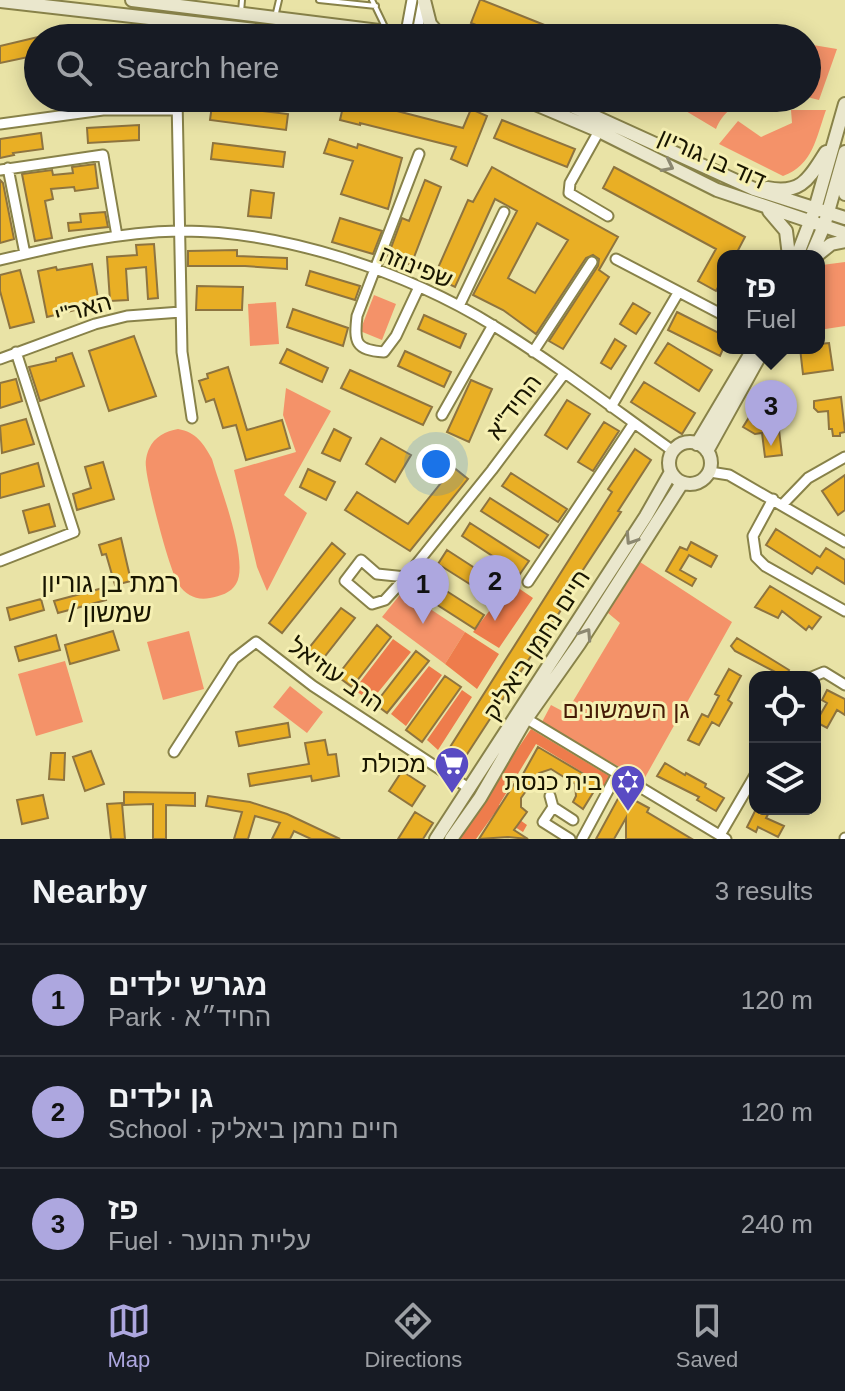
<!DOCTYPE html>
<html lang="en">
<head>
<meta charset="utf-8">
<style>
  :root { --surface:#171b24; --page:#242831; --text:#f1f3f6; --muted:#9ea1a6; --line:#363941; --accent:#ada7df }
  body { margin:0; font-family:Arial,"Noto Sans Hebrew",sans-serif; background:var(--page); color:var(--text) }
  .controls { position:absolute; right:24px; bottom:24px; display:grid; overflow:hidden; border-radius:16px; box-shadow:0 4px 20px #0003 }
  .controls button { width:72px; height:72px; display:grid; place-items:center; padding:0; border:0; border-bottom:2px solid var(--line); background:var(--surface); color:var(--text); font:40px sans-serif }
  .you { position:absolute; left:436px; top:464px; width:28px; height:28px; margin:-20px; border:6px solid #fff; border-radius:50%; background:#1a73e8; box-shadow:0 0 0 12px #1a73e833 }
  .badge { display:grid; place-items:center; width:52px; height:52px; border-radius:50%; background:var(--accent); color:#111; font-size:26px; font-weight:700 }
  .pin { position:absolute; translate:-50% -66px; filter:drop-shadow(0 2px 4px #0008) }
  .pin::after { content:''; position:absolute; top:42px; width:28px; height:24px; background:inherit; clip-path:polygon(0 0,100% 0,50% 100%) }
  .popup { position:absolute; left:717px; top:250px; width:108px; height:104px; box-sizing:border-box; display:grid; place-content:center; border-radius:16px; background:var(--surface); filter:drop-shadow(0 2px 6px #0005); font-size:26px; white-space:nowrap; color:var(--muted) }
  .popup b { font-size:30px; color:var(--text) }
  .popup::after { content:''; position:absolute; left:50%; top:100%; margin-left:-16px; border:16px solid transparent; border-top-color:var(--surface) }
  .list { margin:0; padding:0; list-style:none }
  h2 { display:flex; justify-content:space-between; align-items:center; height:104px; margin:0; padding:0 32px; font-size:34px }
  h2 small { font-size:26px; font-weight:400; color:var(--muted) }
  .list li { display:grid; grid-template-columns:52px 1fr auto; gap:24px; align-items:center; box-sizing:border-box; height:112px; padding:0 32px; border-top:2px solid var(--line) }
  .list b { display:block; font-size:30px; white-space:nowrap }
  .list p { margin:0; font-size:26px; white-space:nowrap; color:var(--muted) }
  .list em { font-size:26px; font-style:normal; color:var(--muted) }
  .icon { flex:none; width:44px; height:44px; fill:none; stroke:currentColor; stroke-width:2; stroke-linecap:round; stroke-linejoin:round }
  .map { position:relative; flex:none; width:845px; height:839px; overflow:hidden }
  .search { position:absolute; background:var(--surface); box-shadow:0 4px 20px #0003; left:24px; right:24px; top:24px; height:88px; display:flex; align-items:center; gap:20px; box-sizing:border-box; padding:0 28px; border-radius:44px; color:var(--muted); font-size:30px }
  .sheet { height:440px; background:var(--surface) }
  nav { display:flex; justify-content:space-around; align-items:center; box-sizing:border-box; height:112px; border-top:2px solid var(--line); background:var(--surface); font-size:22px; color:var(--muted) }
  nav a { display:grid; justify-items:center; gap:4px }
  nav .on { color:var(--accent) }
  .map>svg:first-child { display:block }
</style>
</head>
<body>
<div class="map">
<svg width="845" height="839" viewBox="0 0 845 839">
  <rect width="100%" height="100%" fill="#e9e3a6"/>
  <!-- green -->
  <path fill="#f49269" d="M807,44l30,5 -18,51 -12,-3z
    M664,98h88c-16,3 -30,16 -36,31z
    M791,110h35c-10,28 -13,55 -43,66l-64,-32 19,-23 23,16 31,-14z
    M845,262v64l-26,4v-60l3,-5z
    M374,295l22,9 -14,36 -22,-9z
    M276,302l3,42 -29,2 -2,-42z
    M286,388l45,23 -47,84 23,18 -40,78 -10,-24 -23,-97 62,-18 -13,-37z
    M178,429c18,3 26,15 34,30 7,25 38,104 24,125 -5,9 -16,12 -26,14 -13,3 -24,-3 -31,-13 -9,-12 -32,-101 -33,-118 -1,-6 1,-14 3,-18 5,-12 17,-18 29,-20z
    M640,562l92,60 -89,159 -101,-59 9,-17 15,8 54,-90 -12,-10v-7z
    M403,591l62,41 -20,32 -63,-47z
    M189,631l15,58 -41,11 -16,-58z
    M65,661l18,61 -47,14 -18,-62z
    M290,686l33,26 -16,21 -34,-26z"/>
  <!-- forest -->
  <path fill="#ee7c4c" d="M511,583l22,15 -34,50 -26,-16z
    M465,632l34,22 -22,35 -32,-25z
    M393,639l18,13 -40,49 -17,-11z
    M429,666l13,9 -36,51 -15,-12z
    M462,690l10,7 -34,53 -11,-10z
    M531,729l80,48 -6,9 -69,-42 -37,61 28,20 -4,7 -29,-18 -18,25h-19z"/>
  <!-- building -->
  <path fill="#e9af25" stroke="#8e743f" stroke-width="2" fill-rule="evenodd" d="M480,0h2l95,38h-69l-37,-15z
    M38,37v18l-38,8v-17z
    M345,98h22l-1,5 97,25 8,-19 16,7 -20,50 -16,-7 5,-12 -96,-24v2l-20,-5z
    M212,105l76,9 -2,16 -76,-10z
    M502,120l73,29 -8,18 -73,-29z
    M139,125v15l-51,3 -1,-15z
    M41,133l2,16 -30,4 1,2 -14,3v-19z
    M329,139l28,9 1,-4 44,14 -14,51 -47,-15 12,-33 -29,-8z
    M213,143l72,9 -2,15 -72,-8z
    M95,164l3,24 -23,3 -1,-4 -23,2 2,10 -8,2 7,37 -17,3 -13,-67 30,-4 1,5 20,-2 -1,-6z
    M492,167l126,70 -19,33 10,7 -46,72 -14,-8 49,-75 1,-7 -6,-4 -7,3 -50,76 -33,-24 -30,-15 44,-84 -9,-5 -13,-7 -40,88 -21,-10 34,-77 5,2zM537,223l31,17 -33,53 -27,-15z
    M614,167l131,70 -10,19h-12v22l-7,13 -18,-10 18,-32 -113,-61z
    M0,180l3,3 11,56 -14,4z
    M425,180l16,7 -30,78 -23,-9 14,-38 7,3z
    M251,190l23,3 -3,25 -23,-2z
    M105,212l3,15 -39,4 -1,-8 13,-1 -1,-8z
    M340,218l42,13 -9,23 -41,-12z
    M154,244l4,54 -10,1 -2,-32 -20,2 2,31 -18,1 -3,-44 30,-2 -1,-10z
    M237,250v6l50,2v11l-42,-3h-57v-15z
    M92,264l7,40 -52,13 -9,-46 18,-4 1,3z
    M20,270l14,52 -24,6 -10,-37v-16z
    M310,271l50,15 -5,14 -49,-15z
    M197,286l46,1 -1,23h-46z
    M633,303l17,10 -14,21 -16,-10z
    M293,309l55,19 -5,18 -56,-19z
    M677,312l46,23v14l-3,7 -52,-26z
    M424,315l42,19 -6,14 -42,-19z
    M134,336l22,60 -47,15 -20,-60z
    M615,339l11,7 -15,23 -10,-6z
    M668,343l44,27 -13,21 -44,-28z
    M829,343l4,27 -30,4 -3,-26h19v-4z
    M287,349l41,19 -6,14 -42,-19z
    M405,351l46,21 -7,15 -46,-21z
    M72,353l12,33 -44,15 -11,-34 27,-6v-3z
    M228,367l19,63 35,-10 8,28 -44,12 -10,-35 -13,3 -9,-29 -8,3 -7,-21 9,-3 -1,-4z
    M350,370l82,37 -9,18 -82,-37z
    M16,379l6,22 -22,7v-25z
    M471,380l21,9 -23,53 -22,-10z
    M644,382l51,31 -13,21 -51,-32z
    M841,397l4,35 -5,1v3h-7l-1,-7h-3l-1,-18 -10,1 -4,-4v-7z
    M567,400l23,14 -23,35 -22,-14z
    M756,406l27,16 -4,8 3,25 -17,2 -3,-24 -7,1 -12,-7z
    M26,419l8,25 -32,9 -2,-27z
    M604,422l15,9 -26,40 -15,-9z
    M334,429l17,9 -11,23 -18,-8z
    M381,438l30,17 -16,27 -29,-18z
    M635,449l16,11 -33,51 3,1 -63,96 3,2 -101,155 -15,-10 167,-263 -4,-3z
    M432,450l36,29 -58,72 -65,-41 12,-18 51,32 33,-41 -21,-18z
    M103,462l11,37 -37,11 -4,-16 18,-6 -6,-21z
    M38,463l6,23 -44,12v-24z
    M308,469l27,13 -9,18 -26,-13z
    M511,473l56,36 -9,13 -56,-36z
    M845,475v35l-7,5 -16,-24z
    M490,498l58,37 -9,13 -58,-37z
    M49,504l6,22 -26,7 -6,-22z
    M470,523l59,38 -9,13 -58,-38z
    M776,529l44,28 6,-9 19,12v24l-28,-17 -5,7 -46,-29z
    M121,538l10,43 -16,4 -9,-31 -4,1 -3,-10z
    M691,542l26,14 -6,11 -22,-12 -9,15 16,9 -4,7 -26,-15 14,-24 7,3z
    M332,543l13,11 -63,79 -13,-10z
    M447,550l57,37 -9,13 -57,-36z
    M423,576l61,39 -9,14 -61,-39z
    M770,586l51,31 -9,12 -3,-3 -3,4 -24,-19 -4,7 -23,-11z
    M103,588l3,12 -48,13 -4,-12z
    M41,599l3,11 -34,10 -3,-12z
    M341,608l14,10 -37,47 -14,-11z
    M377,625l14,12 -39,50 -15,-11z
    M113,631l6,19 -49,14 -5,-19z
    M56,635l4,15 -41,11 -4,-14z
    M737,638l52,32 -4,7 -50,-26 -4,-5z
    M416,651l13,10 -42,52 -12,-9z
    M729,669l12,7 -13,24 4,3 -13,23 -7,-4 -13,23 -11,-5 14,-26 6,3 11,-21 -4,-2z
    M445,676l16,11 -39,55 -16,-12z
    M827,690l18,9v16l-8,-5 -10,18 -11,-6 11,-19 -5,-3z
    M288,723l2,14 -51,9 -3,-14z
    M325,740l3,15 8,-1 3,22 -27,5 -1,-5 -61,10 -2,-12 61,-10 -4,-21z
    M538,747l61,36 -16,26 -10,-7 3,-6 -1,-12 -24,-15 -12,4 -18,25v9l6,5 -13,18 14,9 -20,-2 -29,2 37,-58 2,2z
    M91,751l13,33 -19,7 -12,-34z
    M51,753h14l-1,27 -15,-1z
    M665,763l20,12 1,-2 20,11 -1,3 19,11 -8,13 -19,-11 2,-3 -42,-21z
    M402,771l23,15 -13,20 -23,-15z
    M124,792l71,1v13l-29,-1v34h-13v-35l-29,1z
    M621,793l28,15 -2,4 45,27h-66v-21l-12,21h-18z
    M43,795l5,23 -26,6 -5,-24z
    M208,796l42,6 37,12 53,25h-29l-17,-8 -4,8h-18l8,-16 -25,-7 -7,23h-14l8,-27 -36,-6z
    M122,803l3,36h-14l-4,-35z
    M756,809h15l-5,9 18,8 -6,11 -20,-10 -2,5 -9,-5z
    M415,812l18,11 -10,16h-25z"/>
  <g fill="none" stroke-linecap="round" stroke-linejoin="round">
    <defs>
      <path id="lane" d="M319,0l57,6
        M372,0l14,29
        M241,12l1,-12
        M275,17l4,-17"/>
      <path id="street" d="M176,38l1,-15
        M405,38l7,-38
        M416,38l7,-36
        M177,98l5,254 10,66
        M434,98h1
        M0,124l103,-14h74
        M599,131l-29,52 -1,10 39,23
        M8,168l17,86
        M0,170l103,-15 14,81
        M616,259l107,56
        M0,260c58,-14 119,-28 179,-29 103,-1 228,41 315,95 62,38 120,83 179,125
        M419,287l-23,49 -12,16c-29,-2 -30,-10 -27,-36l62,-162
        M459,306l45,-94
        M533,352l59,-90
        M0,359l95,-35 32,-8 54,-4
        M611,407l67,-114
        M442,415l51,-90
        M710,472l19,3 116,67
        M773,499l-20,37 3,21 9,9 80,45
        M783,504l25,-26 37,-21
        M0,561l74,-29 -58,-180
        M406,577l-29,-3 -16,-14 -16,21 27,23 13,-4 21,-23 86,-107 72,-96
        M528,582l106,-159
        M812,677l12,-5 21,13
        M527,719l199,120
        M174,752l60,-93 22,-17 57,44 157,103
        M550,796l3,11 -10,15 27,17
        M553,807l20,13
        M720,835l35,-60
        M582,839l35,-65
        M845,839v-1"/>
      <path id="secondary" d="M132,0l255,32 27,6
        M424,0l6,24 12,14
        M0,1l325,37
        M521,98l78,33 118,59 128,43
        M554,98l200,91 91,29
        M842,171l3,23
        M767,188c35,7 42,-10 59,-36
        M769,211l17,20 3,25
        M797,256l18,-47 30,-105
        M811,256l13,-30 21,-74
        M816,256l15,-12 14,-3
        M669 463a21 21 0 1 1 42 0a21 21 0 1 1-42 0Z
        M697,444l57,-96
        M707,451l57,-103
        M436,839l210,-323 25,-44
        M451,839l29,-41 44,-76 55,-78 103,-161"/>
    </defs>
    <!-- lane casing -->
    <use href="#lane" stroke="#888249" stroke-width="8"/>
    <!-- street casing -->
    <use href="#street" stroke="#888249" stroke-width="13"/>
    <!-- secondary casing -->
    <use href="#secondary" stroke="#888249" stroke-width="16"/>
    <!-- lane -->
    <use href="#lane" stroke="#fff" stroke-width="4"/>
    <!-- street -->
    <use href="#street" stroke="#fff" stroke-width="9"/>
    <!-- secondary -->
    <use href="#secondary" stroke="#eae7cd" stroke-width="12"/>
  </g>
  <!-- one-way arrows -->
  <defs><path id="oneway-chevron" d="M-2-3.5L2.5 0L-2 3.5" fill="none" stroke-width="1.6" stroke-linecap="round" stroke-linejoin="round" transform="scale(2)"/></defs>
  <g stroke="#8c8871">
    <use href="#oneway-chevron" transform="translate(668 166) rotate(27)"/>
    <use href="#oneway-chevron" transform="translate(631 539) rotate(123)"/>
    <use href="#oneway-chevron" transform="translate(586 634) rotate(-57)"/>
  </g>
  <!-- icons -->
  <defs>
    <symbol id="supermarket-pin" viewBox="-11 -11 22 30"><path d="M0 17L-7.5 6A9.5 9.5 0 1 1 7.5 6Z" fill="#594bc3" stroke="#f6f0b3"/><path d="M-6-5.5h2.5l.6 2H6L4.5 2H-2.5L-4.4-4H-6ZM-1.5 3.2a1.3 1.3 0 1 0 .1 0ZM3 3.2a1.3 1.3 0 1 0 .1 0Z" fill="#fff"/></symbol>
    <symbol id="synagogue-pin" viewBox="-11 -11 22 30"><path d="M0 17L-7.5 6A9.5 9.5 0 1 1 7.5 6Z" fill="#594bc3" stroke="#f6f0b3"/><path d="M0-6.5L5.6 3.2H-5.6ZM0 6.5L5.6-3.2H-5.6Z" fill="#fff"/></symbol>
  </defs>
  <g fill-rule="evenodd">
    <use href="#supermarket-pin" x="432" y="744" width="40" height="54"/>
    <use href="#synagogue-pin" x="608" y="762" width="40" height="54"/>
  </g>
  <g text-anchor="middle" stroke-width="6" stroke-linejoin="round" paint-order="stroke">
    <!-- street labels -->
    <g font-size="24" fill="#181500" stroke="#f6f0b3">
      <text transform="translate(712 159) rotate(24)" y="8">דוד בן גוריון</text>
      <text transform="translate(416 267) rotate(22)" y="8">שפינוזה</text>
      <text transform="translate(83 309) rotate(-16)" y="8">האר"י</text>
      <text transform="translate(514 407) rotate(-53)" y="8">החיד"א</text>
      <text transform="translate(537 645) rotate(-57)" y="8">חיים נחמן ביאליק</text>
      <text transform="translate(336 675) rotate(35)" y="8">הרב עוזיאל</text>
    </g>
    <!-- park labels -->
    <g font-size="24" fill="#461b06" stroke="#f6f0b3">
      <text x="626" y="718">גן השמשונים</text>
    </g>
    <!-- poi labels -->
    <g font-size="24" fill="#181500" stroke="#f6f0b3" text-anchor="end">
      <text x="426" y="772">מכולת</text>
      <text x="602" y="790">בית כנסת</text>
    </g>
    <!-- neighbourhood labels -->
    <g font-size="26" fill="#181500" stroke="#f6f0b3">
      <text x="110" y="592">רמת בן גוריון<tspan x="110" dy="30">/ שמשון</tspan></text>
    </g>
  </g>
</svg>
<div class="controls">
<button><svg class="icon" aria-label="locate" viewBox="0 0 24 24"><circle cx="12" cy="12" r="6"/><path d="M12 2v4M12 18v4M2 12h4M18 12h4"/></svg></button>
<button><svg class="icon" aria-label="layers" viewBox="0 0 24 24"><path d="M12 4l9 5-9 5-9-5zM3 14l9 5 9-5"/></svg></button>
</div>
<div class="you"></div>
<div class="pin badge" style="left:423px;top:624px">1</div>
<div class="pin badge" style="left:495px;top:621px">2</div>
<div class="pin badge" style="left:771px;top:446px">3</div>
<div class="popup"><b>פז</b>Fuel</div>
<div class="search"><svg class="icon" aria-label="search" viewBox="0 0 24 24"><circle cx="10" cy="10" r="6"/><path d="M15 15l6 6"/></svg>Search here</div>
</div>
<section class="sheet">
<h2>Nearby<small>3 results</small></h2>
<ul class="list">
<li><span class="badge">1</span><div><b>מגרש ילדים</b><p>Park · החיד״א</p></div><em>120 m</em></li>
<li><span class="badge">2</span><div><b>גן ילדים</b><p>School · חיים נחמן ביאליק</p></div><em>120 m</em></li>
<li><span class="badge">3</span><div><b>פז</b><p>Fuel · עליית הנוער</p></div><em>240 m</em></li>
</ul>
</section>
<nav>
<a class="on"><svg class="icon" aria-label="map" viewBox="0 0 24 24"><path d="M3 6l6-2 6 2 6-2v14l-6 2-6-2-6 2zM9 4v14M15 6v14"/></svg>Map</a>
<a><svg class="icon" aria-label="directions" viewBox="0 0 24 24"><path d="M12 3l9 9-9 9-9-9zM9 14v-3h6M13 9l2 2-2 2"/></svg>Directions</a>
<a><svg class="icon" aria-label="saved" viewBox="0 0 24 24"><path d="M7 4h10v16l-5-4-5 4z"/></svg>Saved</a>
</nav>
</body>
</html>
